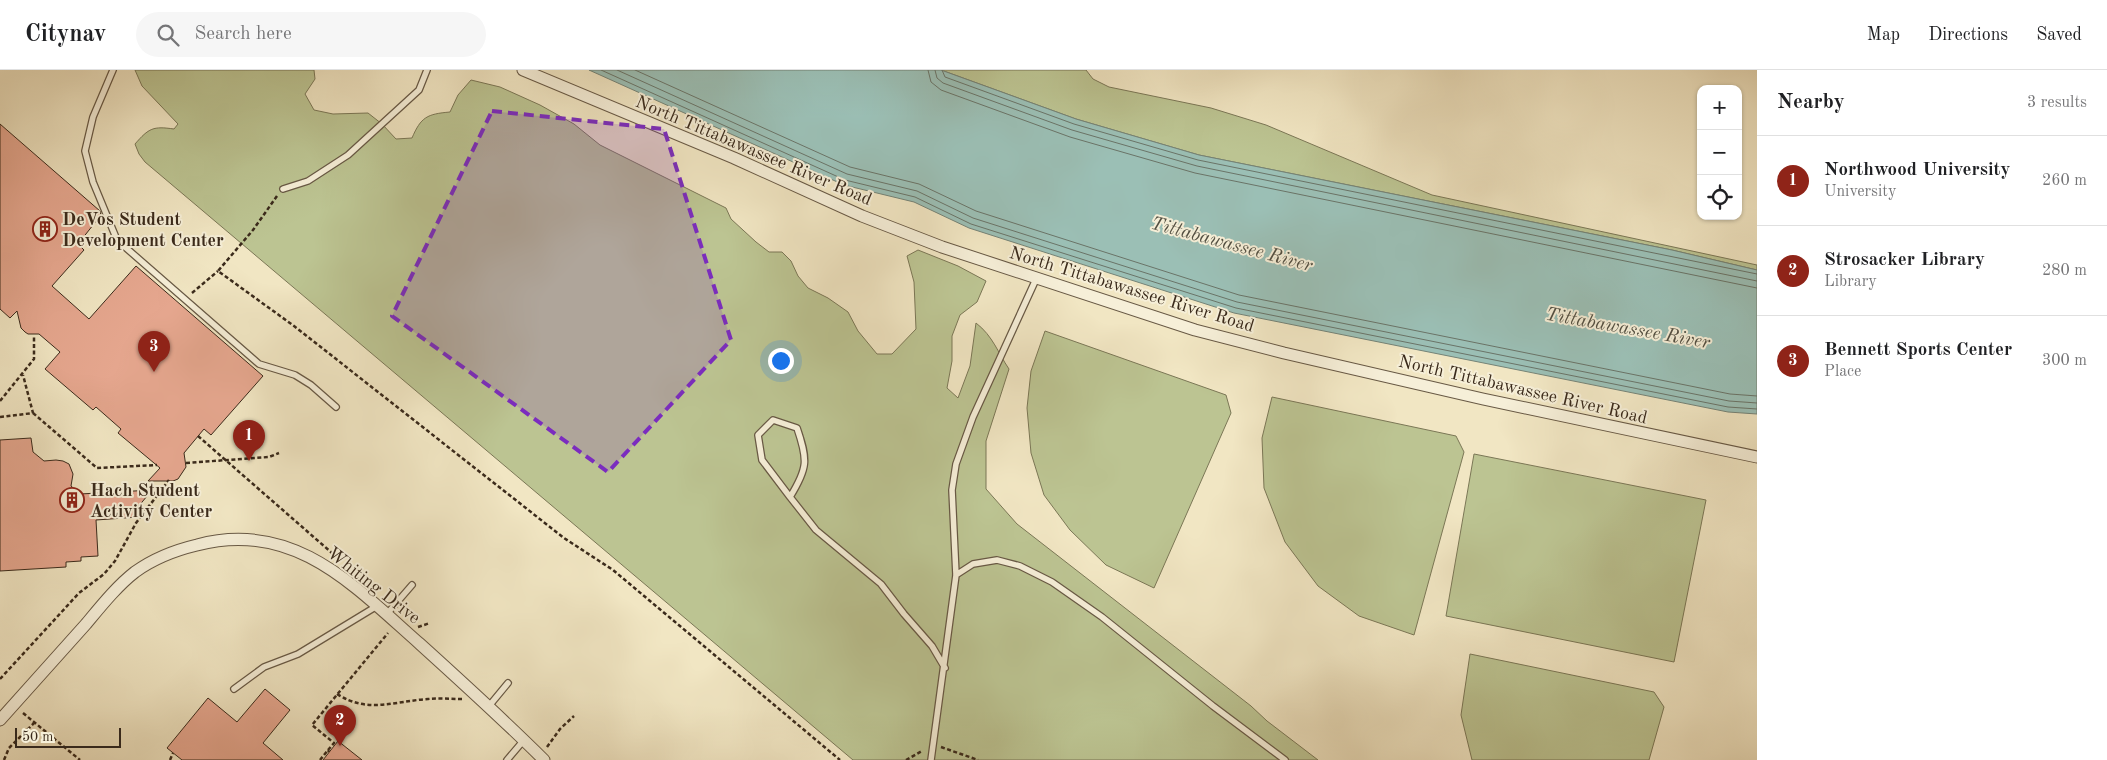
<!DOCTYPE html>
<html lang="en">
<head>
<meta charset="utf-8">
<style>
  :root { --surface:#fff; --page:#f6f6f6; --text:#202124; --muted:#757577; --line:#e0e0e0; --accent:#8f2418 }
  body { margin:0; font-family:"Old Standard TT",serif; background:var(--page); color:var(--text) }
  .controls { position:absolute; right:15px; top:15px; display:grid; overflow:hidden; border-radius:10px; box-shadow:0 1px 4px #0004 }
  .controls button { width:45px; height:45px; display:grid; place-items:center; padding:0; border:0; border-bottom:1px solid var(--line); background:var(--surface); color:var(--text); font:25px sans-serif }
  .scale { position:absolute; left:15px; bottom:12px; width:106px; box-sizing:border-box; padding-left:5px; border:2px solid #3a2a1b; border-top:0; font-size:14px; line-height:18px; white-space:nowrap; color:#3a2a1b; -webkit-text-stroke:4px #f6efd8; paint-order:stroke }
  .you { position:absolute; left:780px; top:290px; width:18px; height:18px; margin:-12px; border:4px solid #fff; border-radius:50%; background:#1a73e8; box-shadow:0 0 0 8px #1a73e833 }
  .badge { display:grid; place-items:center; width:32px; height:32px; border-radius:50%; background:var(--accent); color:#fff; font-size:16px; font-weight:700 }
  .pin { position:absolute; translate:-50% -41px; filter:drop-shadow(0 1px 2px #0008) }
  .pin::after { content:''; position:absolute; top:26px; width:18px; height:15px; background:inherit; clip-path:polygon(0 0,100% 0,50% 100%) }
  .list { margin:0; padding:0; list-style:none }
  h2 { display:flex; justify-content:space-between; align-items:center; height:65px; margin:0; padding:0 20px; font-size:21px }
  h2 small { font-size:16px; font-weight:400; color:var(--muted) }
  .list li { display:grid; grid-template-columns:32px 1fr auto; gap:15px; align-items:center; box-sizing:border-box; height:90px; padding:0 20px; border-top:1px solid var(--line) }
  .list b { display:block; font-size:19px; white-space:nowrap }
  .list p { margin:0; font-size:16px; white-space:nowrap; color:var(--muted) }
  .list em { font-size:16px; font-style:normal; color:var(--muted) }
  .icon { flex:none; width:28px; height:28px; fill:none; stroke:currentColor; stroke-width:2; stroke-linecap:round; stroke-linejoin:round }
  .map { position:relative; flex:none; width:1757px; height:690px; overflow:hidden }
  header { display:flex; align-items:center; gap:30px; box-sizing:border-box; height:70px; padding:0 25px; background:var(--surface); border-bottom:1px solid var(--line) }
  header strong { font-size:24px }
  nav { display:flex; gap:28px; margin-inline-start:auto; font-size:18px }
  .search { width:350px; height:45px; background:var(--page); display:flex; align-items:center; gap:12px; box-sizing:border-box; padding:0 18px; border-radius:28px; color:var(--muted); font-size:19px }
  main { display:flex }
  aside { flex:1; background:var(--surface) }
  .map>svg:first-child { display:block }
</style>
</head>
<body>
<header>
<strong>Citynav</strong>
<div class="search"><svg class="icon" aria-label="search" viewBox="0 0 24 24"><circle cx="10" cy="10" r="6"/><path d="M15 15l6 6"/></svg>Search here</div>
<nav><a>Map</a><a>Directions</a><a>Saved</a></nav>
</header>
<main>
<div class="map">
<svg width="1757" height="690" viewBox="0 0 1757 690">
  <rect width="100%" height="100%" fill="#f1e6c3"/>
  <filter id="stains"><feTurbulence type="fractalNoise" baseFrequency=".004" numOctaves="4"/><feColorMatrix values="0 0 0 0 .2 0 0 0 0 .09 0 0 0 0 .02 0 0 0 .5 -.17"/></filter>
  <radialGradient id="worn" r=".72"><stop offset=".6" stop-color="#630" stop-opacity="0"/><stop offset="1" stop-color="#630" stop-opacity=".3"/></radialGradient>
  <!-- green -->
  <path fill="#bcc492" stroke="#7b7756" d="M135,0h179l1,9 -10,15 9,16 19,4 35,-1 14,11 14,15 16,-1c9,-21 15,-24 38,-26l8,-17 13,-15 29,7 40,18 34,19 26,21 126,63 5,11 25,23 13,10h13l9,9 7,15 10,12 20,10 20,14 10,19 19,23h15l24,-25 -2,-47 -7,-26 11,-6 40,16 28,15 -9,21 -17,13 -8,21v25l-5,27 11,10 12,-32 6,-43c17,13 22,30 33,46l-23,72v48l31,35 234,182 16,15 51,39h-465l-708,-598 -6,-8 -4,-10c14,-16 18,-18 39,-15l4,-5 -36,-38z
    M941,0h145l7,9 16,8 102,21 55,17 166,70 325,70v5l-85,-20 -473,-95 -123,-36z
    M1045,261l181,64 5,18 -77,175 -48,-23 -36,-35 -26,-35 -13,-42 -4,-45 4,-37z
    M1272,327l184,39 8,16 -50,183 -55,-19 -41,-30 -33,-44 -21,-54 -2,-50z
    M1474,384l232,46 -32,162 -228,-46z
    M1470,584l184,38 10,15 -15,53h-177l-11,-45z"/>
  <!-- water -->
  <path fill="#9bbfb5" stroke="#748377" d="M589,0h352l135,49 123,36 473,95 85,20v144l-29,-2 -494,-99 -265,-85 -55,-26 -70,-17z"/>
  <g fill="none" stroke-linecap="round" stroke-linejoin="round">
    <!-- shore -->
    <path stroke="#6a7468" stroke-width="1" d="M601,0l244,110 70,17 56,27 265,84 492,99 29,2
      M617,0l230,104 70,17 56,27 264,84 492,99 28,2
      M635,0l215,97 69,17 57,27 263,84 491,99 27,2
      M928,0l3,12 10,8 129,47 125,36 562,115
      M935,0l2,8 6,5 129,47 125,36 560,115
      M942,0l3,7 129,47 124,36 559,114"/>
  </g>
  <!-- building -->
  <path fill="#e6a78f" stroke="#3a2a1b" d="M0,54l100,87 1,4 -23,29 6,6 -32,36 37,33 47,-53 127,110 -52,59 -7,-6 -20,24 2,14 -8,12 -5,2h-25l12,-13 -42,-35 3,-4 -25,-22 -3,3 -48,-41 15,-17 -21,-18h-11l-3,-2 -4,-4 -4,-17 -7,7 -10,-9z
    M31,368l2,14 11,9 12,-1 7,1 6,3 4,10 -2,12 9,8 72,-4 -14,17v10l-42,3 2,36 -17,1v4l-15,1v5l-66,4v-131z
    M265,619l25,21 -27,33 20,17h-101l-15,-12 41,-50 29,24z
    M338,671l24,19h-39z"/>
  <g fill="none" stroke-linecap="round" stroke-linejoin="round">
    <defs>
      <path id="lane" d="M113,0l-20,47 -8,34 8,31 24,58 142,124 36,11 16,10 25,22
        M283,119l25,-8 40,-26 71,-65 8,-20
        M790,427l-28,-37 -4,-25 15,-15 24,8c11,32 11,40 -7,69l26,33 65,54 23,30 28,32 13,22
        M956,505l17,-11 24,-4 23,6 32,16 50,35 111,89 72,54
        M386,545l26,-30
        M234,619l30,-22 34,-13 79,-48
        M489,636l19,-23
        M507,690l17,-20
        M931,690l25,-185 -4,-85 4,-26 17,-47 64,-140"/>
      <path id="street" d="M523,0l211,88 128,58 80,31 253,83 89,23 199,46 274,58
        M0,650c29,-32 57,-64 86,-96 15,-18 31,-38 49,-52 18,-13 41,-22 62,-27 97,-26 157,41 223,99 42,38 84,76 124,116"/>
    </defs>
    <!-- lane casing -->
    <use href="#lane" stroke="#685945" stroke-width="8"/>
    <!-- street casing -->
    <use href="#street" stroke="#685945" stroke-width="13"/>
    <!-- path -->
    <path stroke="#3a2a1b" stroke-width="2.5" stroke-dasharray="4 2.5" stroke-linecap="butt" d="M277,126l-24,34 -35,41 76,55 270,212 49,32 227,190
      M192,223l26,-22
      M0,331l34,-42v-24
      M33,343l64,55 60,-3
      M0,347l33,-4 -10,-38
      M198,366l142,124
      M186,393l83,-6 10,-4
      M418,557l12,-4
      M0,609l79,-86 25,-19 11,-13 21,-38 33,-43
      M337,624c31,20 58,7 91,5 11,-1 23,0 35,0
      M23,643l57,47
      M547,677l13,-18 14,-13
      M941,677l37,13
      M328,680l6,-7 -22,-18 76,-92
      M4,690l5,-12 25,-25
      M170,690l3,-7
      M320,690l8,-10 1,2
      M906,690l16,-9"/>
    <!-- lane -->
    <use href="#lane" stroke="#f6efd8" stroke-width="5.5"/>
    <!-- street -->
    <use href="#street" stroke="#f6efd8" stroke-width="11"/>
  </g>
  <!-- marked area -->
  <path fill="#7b2cbf" fill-opacity="0.2" stroke="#7b2cbf" stroke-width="4" stroke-dasharray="10 6" stroke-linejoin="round" d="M492,41l172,18 67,211 -123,132 -216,-156z"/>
  <!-- icons -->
  <defs>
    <symbol id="building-ring" viewBox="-11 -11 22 22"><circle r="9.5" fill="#f6efd8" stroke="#8f2418" stroke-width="1.5"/><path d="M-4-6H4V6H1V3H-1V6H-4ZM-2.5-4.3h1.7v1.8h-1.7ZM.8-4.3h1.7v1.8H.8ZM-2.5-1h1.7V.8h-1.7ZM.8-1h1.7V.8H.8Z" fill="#8f2418"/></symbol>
  </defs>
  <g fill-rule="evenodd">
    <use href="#building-ring" x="31" y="145" width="28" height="28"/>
    <use href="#building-ring" x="58" y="416" width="28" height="28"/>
  </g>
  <g text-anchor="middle" stroke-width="4" stroke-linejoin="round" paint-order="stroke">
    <!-- street labels -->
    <g font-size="18" fill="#3a2a1b" stroke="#f6efd8">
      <text transform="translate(754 80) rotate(23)" y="6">North Tittabawassee River Road</text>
      <text transform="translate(1132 219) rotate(17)" y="6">North Tittabawassee River Road</text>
      <text transform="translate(1523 319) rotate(13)" y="6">North Tittabawassee River Road</text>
      <text transform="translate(374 515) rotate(38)" y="6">Whiting Drive</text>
    </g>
    <!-- poi labels -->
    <g font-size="18" font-weight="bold" fill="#3a2a1b" stroke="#f6efd8" text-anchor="start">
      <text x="62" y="155">DeVos Student<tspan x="62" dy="21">Development Center</tspan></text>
      <text x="90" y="426">Hach Student<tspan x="90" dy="21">Activity Center</tspan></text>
    </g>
    <!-- water labels -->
    <g font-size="19" font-style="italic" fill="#524f42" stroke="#f6efd8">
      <text transform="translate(1232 173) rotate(15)" y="7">Tittabawassee River</text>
      <text transform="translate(1628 257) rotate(10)" y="7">Tittabawassee River</text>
    </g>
  </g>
  <rect width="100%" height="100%" filter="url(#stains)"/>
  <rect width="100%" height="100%" fill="url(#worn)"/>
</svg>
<div class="controls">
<button>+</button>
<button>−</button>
<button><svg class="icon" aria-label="locate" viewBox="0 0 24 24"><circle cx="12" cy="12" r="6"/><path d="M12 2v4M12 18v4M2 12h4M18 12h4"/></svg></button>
</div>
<div class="scale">50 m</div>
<div class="you"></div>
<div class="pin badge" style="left:249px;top:391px">1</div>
<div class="pin badge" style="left:340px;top:676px">2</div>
<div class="pin badge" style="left:154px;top:302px">3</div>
</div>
<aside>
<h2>Nearby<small>3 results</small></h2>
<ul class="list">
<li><span class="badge">1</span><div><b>Northwood University</b><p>University</p></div><em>260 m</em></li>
<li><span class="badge">2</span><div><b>Strosacker Library</b><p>Library</p></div><em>280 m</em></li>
<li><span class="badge">3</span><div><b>Bennett Sports Center</b><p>Place</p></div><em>300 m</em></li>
</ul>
</aside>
</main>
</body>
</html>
